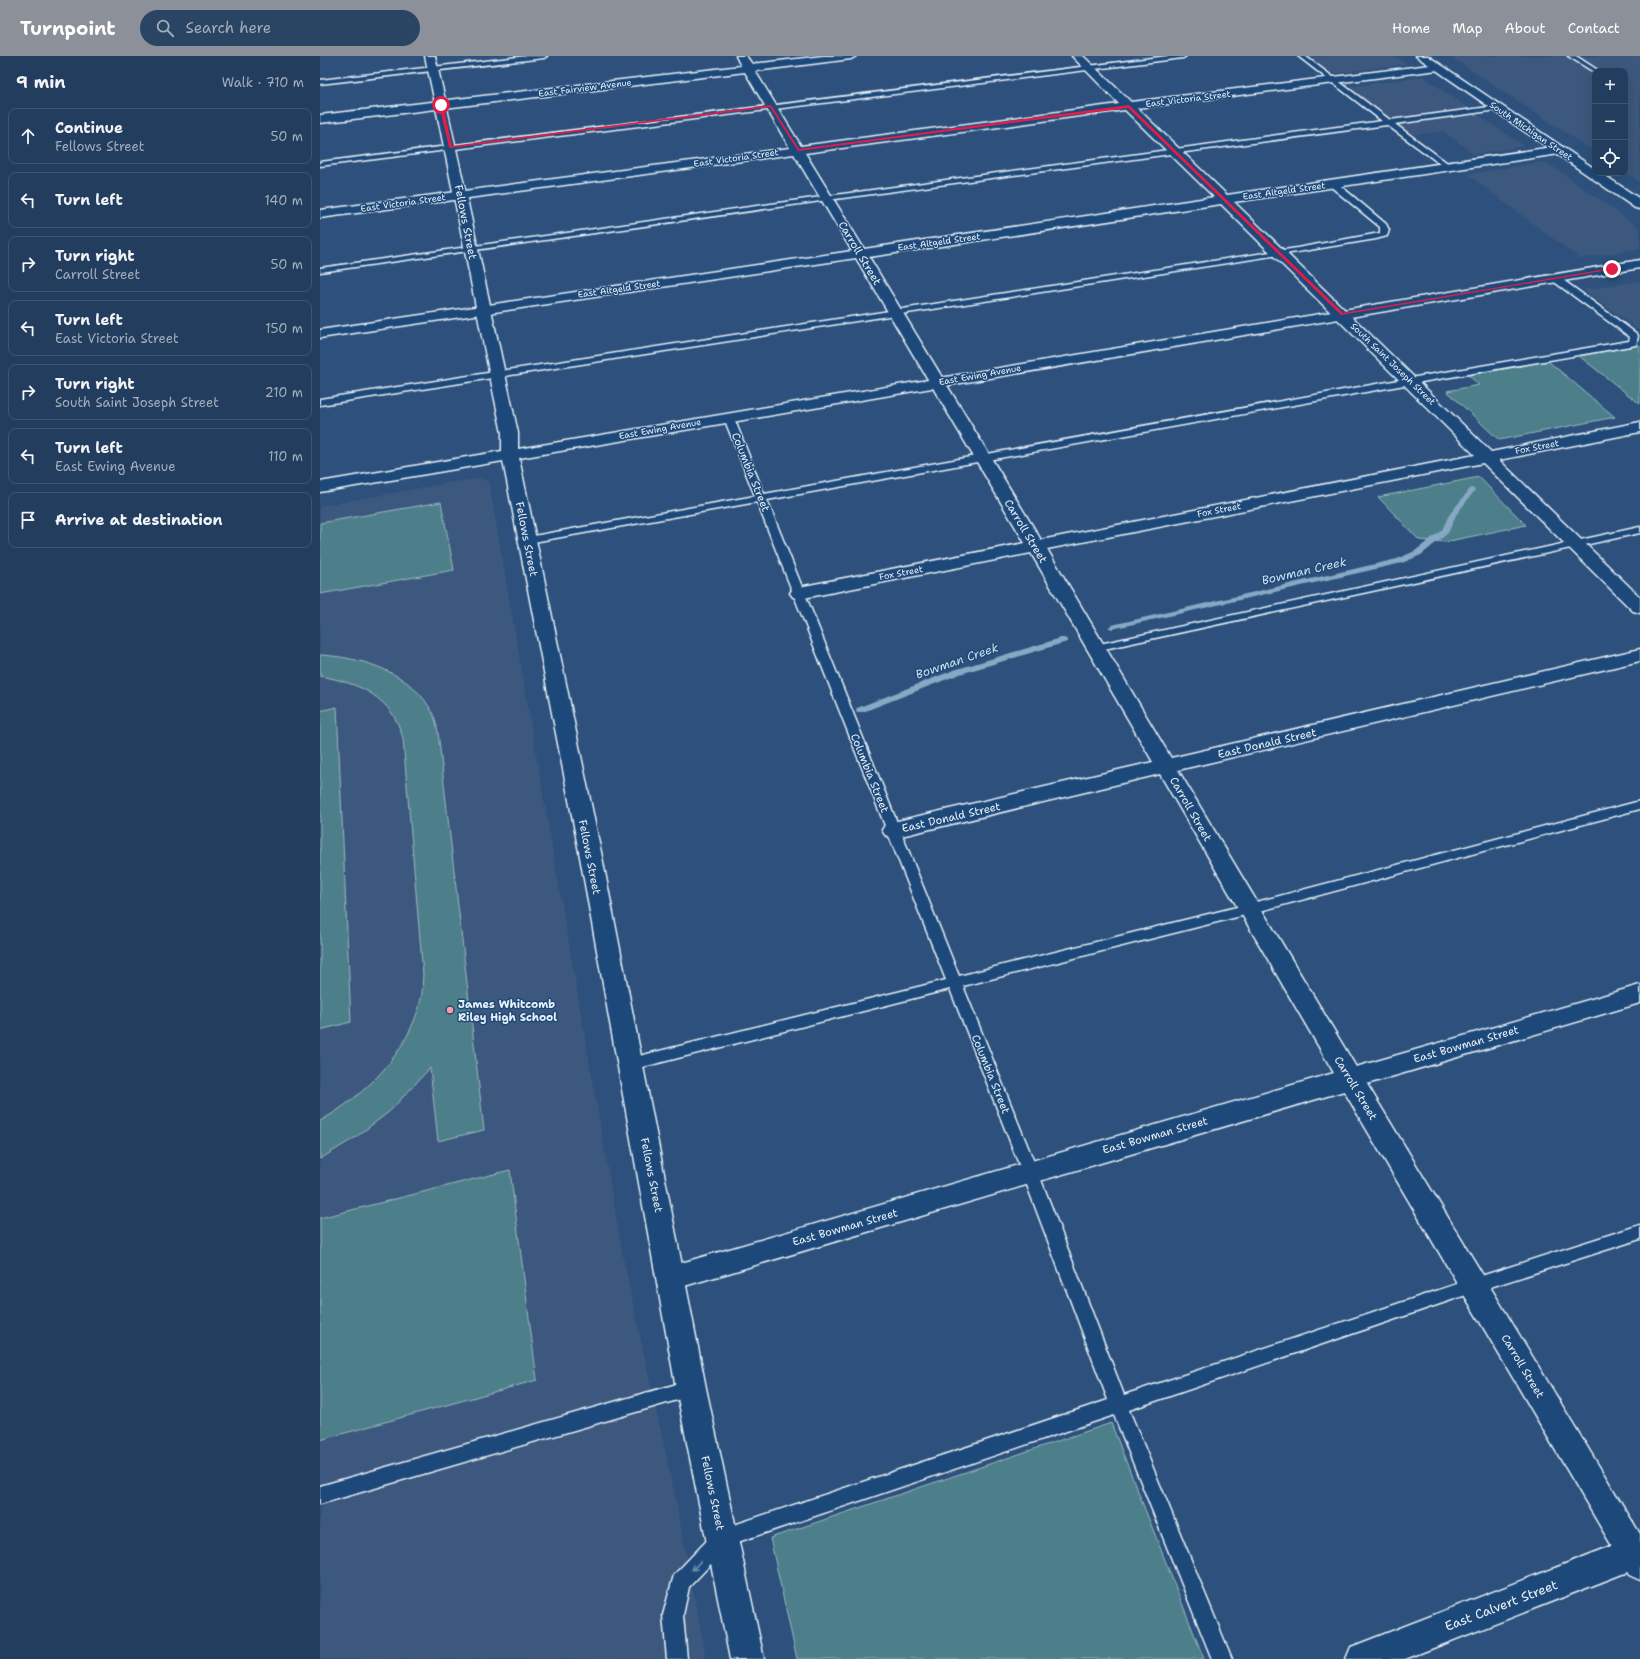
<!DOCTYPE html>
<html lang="en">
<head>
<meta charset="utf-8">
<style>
  :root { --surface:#223d5d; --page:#2a4463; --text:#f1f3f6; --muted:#a2aebc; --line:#3f5672; --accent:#8c9099 }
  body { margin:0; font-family:"Shantell Sans",sans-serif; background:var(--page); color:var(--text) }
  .controls { position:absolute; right:12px; top:12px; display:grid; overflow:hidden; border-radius:8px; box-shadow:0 4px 16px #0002 }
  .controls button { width:36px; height:36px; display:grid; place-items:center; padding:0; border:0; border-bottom:1px solid var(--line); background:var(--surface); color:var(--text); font:20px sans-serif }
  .stop { position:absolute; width:12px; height:12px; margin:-9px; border:3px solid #e11d48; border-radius:50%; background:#fff }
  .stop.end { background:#e11d48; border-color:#fff; box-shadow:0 1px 4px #0008 }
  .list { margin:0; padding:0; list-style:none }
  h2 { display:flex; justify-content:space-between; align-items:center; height:52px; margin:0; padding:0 16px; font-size:17px }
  h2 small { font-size:13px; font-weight:400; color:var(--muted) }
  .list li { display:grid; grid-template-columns:26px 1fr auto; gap:12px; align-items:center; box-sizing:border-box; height:56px; margin:0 8px 8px; padding:0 8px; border:1px solid var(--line); border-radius:8px }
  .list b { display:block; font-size:15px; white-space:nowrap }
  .list p { margin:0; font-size:13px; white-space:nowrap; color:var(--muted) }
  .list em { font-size:13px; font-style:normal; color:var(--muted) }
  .icon { flex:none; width:22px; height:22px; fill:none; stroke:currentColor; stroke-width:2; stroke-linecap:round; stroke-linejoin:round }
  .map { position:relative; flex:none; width:1320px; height:1603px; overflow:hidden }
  header { display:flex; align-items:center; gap:24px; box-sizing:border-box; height:56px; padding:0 20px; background:var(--accent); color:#fff }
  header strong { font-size:19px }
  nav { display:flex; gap:22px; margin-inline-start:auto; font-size:14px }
  .search { width:280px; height:36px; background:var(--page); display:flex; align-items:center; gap:10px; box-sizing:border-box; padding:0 14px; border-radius:22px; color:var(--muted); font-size:15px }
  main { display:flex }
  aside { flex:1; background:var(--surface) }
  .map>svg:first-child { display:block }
</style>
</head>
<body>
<header>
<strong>Turnpoint</strong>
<div class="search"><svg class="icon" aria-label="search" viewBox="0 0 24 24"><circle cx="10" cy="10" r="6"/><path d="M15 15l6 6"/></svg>Search here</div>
<nav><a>Home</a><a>Map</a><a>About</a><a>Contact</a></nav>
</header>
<main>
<aside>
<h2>9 min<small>Walk · 710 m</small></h2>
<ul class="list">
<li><svg class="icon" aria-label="ahead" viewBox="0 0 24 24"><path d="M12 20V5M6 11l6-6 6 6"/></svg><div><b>Continue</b><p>Fellows Street</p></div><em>50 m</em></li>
<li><svg class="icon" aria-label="left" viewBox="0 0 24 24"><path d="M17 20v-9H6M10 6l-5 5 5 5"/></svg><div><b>Turn left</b></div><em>140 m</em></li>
<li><svg class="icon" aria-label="right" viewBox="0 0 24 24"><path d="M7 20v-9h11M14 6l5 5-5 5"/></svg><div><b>Turn right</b><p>Carroll Street</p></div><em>50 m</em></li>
<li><svg class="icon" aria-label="left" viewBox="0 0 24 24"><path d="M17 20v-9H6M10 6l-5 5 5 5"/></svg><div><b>Turn left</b><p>East Victoria Street</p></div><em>150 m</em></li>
<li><svg class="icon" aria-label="right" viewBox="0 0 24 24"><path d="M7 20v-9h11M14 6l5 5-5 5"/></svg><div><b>Turn right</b><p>South Saint Joseph Street</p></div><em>210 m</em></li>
<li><svg class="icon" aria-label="left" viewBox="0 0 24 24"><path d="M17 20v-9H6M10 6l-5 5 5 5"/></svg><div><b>Turn left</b><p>East Ewing Avenue</p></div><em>110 m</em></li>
<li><svg class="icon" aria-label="arrive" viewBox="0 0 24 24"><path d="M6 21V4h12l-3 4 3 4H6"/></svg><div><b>Arrive at destination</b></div></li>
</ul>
</aside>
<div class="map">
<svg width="1320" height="1603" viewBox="0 0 1320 1603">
  <rect width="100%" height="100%" fill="#2d517c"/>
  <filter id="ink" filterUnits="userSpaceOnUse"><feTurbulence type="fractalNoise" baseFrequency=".025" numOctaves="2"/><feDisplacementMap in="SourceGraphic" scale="8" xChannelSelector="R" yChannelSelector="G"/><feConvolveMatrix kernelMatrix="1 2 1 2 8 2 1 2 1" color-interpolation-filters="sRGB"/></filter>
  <g filter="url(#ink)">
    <!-- built -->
    <path fill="#3e597e" d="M986,0h88l13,8 -77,10z
      M1130,0h190v126l-15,-10v-101h-30v81z
      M1104,21l47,33 -79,11 -45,-34z
      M1155,57l49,33 -50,8 -31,-23 -32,4 -15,-11z
      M1226,106l94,66v20l-60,11 -113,-85z
      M1320,225v50l-57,-41z
      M158,422l11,4 134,775 52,240 31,162h-386v-1153z"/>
    <!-- green -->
    <path fill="#4e7f8a" stroke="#9bb8c1" d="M1320,289v59l-61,-48z
      M1228,305l67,56 -116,23 -52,-49 32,-6 -11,-10z
      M1159,421l47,48 -81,17 -26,-2 -41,-43z
      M121,446l13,68 -134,24v-71z
      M0,599c42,2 94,18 113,59 3,6 4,13 5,18l46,398 -46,11 -8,-73 -40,43 -34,26 -36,22v-38c46,-26 89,-69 101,-122 2,-8 1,-16 2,-24l-20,-236c-10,-42 -44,-56 -83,-63z
      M17,651l14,315 -31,8v-319z
      M190,1114l27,210 -217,60v-222z
      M791,1367l93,236h-407l-27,-121z"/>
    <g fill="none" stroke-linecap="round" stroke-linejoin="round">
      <!-- stream -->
      <path fill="#87a9c5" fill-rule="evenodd" d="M1152,432l3,2 -19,25 -8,18 -27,22 -19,8 -290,66 -4,-2 4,-2 285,-66 18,-8 27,-21 7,-15 21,-26z
        M741,582h3l4,2 -1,2 -107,32 -97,38h-6l-1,-2 1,-2 97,-38z"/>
      <defs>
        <path id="lane" d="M207,0h20l-3,2 -224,26v-4z
          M848,0h18l-3,2 -863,108v-4z
          M978,0h7l85,64 107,-14 3,2 -3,2 -102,14 55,41 1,2 -4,2 -60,-44 -559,75 -508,72v-4l508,-72 554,-75z
          M1248,0h8l23,15 -5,1z
          M1010,126h6l50,42 3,6 -2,6 -11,3 -79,13 -977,153v-6l977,-151 83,-15v-6l-50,-41z
          M1233,221h6l78,57 1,2 -2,9 -226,39 -643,116 192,476 290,-72 391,-103v8l-391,105 -286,72 75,186 86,223 351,-117 165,-53v14l-165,53 -346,118 103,249h-20l-98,-244 -385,130 -40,42 -6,28 4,44h-20l-4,-44 11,-40 42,-44 392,-131 -86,-228 -72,-183 -319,81 -5,-2 -2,-4 2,-4 5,-2 315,-78 -189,-478 -229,41 -5,-3 5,-3 227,-41 -31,-78 5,-3 5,3 30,76 646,-116 219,-37 1,-4 -77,-56 -1,-2z
          M1320,471v6l-545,118 -4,-1 -2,-2 2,-2 4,-1z
          M371,1324l6,2 3,6 -3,6 -6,2 -371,108v-18z"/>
        <path id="street" d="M416,0h10l6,8 71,-8h33l-5,3 -96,12 46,75 318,-42 -47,-48h11l48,46 307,-38 6,3 -6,3 -301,38 90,87 332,-49 4,1 2,3 -2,3 -4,1 -325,48 257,250 149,-30v10l-141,28 141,137v16l-7,-2 -150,-148 -436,86 124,209 469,-109v12l-462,109 178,297 284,-82v18l-273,81 273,450v46l-11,-5 -285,-484 -673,199 -10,-3 -4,-9 4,-9 10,-3 663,-193 -174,-299 -267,64 -8,-3 -3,-5 3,-5 8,-3 260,-60 -122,-209 -232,46 -6,-2 -3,-4 3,-4 6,-2 226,-44 -169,-285 -536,80v-8l532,-79 -58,-97 -474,64v-8l470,-62 -45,-76 -425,51v-8l421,-49zM805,54l89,87 -350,52 -59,-96zM901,148l254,251 -434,85 -172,-283z"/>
        <path id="secondary" d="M105,0h10c29,125 55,251 83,377v16l1122,-189v8l-1121,190 83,399 104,531 58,271h-34l-54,-271 -96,-531 -77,-396 -183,31v-10l182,-31v-18c-27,-126 -50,-252 -77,-377z
          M1320,1479v32l-235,92h-59l5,-12z"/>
        <path id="primary" d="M1096,0h12l167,113v4h6l39,26v10l-5,-1z"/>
      </defs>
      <!-- lane casing -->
      <use href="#lane" stroke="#e8f1f8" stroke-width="3"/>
      <!-- street casing -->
      <use href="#street" stroke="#e8f1f8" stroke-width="3"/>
      <!-- secondary casing -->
      <use href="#secondary" stroke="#e8f1f8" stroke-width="3"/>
      <!-- primary casing -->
      <use href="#primary" stroke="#e8f1f8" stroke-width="3"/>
      <!-- lane -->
      <use href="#lane" fill="#1f4a7a" fill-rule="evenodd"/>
      <!-- street -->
      <use href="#street" fill="#1f4a7a" fill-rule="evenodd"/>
      <!-- secondary -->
      <use href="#secondary" fill="#1f4a7a" fill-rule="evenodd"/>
      <!-- primary -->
      <use href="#primary" fill="#1f4a7a" fill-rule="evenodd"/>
    </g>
    <!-- one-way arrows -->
    <defs><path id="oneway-shaft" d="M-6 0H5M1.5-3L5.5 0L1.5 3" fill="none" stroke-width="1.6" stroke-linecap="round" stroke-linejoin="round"/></defs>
    <use stroke="#6f8dac" href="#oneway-shaft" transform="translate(376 1510) rotate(134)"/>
  </g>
  <!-- route -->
  <path fill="#e11d48" d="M121,48l2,1 9,41 319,-41 28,44 330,-44 214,208 269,-45 2,1 -273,46 -213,-207 -330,43 -28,-44 -320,41 -1,-1 -10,-42z"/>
  <!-- markers -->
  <circle fill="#ff9aa2" stroke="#1f4a7a" stroke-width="1.5" cx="130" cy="954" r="4"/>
  <g text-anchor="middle" stroke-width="3" stroke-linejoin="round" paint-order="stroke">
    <!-- far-street labels -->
    <g font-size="9" fill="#e8f1f8" stroke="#1f4a7a">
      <text transform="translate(265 32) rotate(-7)" y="3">East Fairview Avenue</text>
      <text transform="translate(868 43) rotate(-7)" y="3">East Victoria Street</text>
      <text transform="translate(1211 75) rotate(34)" y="3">South Michigan Street</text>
      <text transform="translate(416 102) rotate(-8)" y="3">East Victoria Street</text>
      <text transform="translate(964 135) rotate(-8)" y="3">East Altgeld Street</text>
      <text transform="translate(83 147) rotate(-8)" y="3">East Victoria Street</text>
      <text transform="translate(619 186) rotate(-8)" y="3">East Altgeld Street</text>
      <text transform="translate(299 233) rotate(-8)" y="3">East Altgeld Street</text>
      <text transform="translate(1073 308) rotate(44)" y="3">South Saint Joseph Street</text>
      <text transform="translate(660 319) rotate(-10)" y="3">East Ewing Avenue</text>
      <text transform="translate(340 373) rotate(-10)" y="3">East Ewing Avenue</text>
      <text transform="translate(1217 391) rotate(-11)" y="3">Fox Street</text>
      <text transform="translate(899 454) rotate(-11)" y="3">Fox Street</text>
      <text transform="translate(581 517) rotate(-11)" y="3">Fox Street</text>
    </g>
    <!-- street labels -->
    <g font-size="11" fill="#e8f1f8" stroke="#1f4a7a">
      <text transform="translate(146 166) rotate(79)" y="4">Fellows Street</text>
      <text transform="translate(540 197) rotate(59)" y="4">Carroll Street</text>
      <text transform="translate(431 416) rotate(68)" y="4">Columbia Street</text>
      <text transform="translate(706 475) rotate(59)" y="4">Carroll Street</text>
      <text transform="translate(207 483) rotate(79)" y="4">Fellows Street</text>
      <text transform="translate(947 687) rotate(-13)" y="4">East Donald Street</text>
      <text transform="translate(550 717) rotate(68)" y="4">Columbia Street</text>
      <text transform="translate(871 753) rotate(60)" y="4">Carroll Street</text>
      <text transform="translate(631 761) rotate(-13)" y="4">East Donald Street</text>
      <text transform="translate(270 801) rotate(79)" y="4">Fellows Street</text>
      <text transform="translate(1146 988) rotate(-16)" y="4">East Bowman Street</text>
      <text transform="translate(671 1018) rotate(68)" y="4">Columbia Street</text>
      <text transform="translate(1036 1032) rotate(59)" y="4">Carroll Street</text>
      <text transform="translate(835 1079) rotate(-16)" y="4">East Bowman Street</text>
      <text transform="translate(332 1119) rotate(79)" y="4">Fellows Street</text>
      <text transform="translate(525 1171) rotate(-16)" y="4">East Bowman Street</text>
      <text transform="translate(1203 1310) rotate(59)" y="4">Carroll Street</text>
      <text transform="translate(393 1437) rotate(78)" y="4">Fellows Street</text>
    </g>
    <!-- poi labels -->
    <g font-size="11" font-weight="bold" fill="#e8f1f8" stroke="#1f4a7a" text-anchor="start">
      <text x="138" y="952">James Whitcomb<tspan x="138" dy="13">Riley High School</tspan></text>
    </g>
    <!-- water labels -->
    <g font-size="12" font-style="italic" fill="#d0dfeb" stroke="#1f4a7a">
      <text transform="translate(984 515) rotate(-13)" y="4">Bowman Creek</text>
      <text transform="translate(637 605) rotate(-19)" y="4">Bowman Creek</text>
    </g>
    <!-- near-street labels -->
    <g font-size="13" fill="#e8f1f8" stroke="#1f4a7a">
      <text transform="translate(1181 1549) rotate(-21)" y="5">East Calvert Street</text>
    </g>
  </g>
</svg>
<div class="controls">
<button>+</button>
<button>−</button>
<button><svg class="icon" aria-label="locate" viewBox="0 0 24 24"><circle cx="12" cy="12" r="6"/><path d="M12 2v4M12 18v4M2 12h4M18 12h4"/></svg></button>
</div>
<div class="stop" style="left:121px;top:49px"></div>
<div class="stop end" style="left:1292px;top:213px"></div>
</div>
</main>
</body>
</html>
